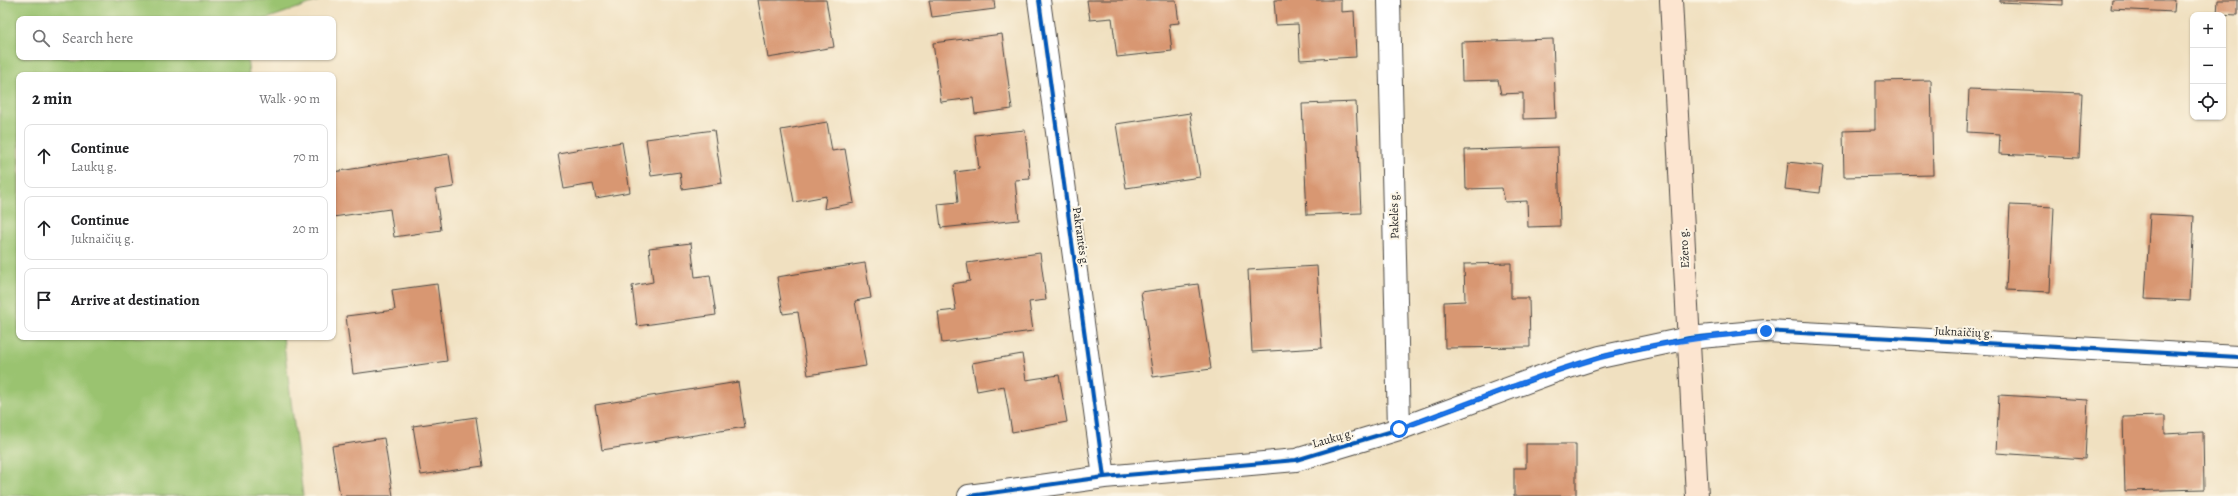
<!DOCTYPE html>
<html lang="en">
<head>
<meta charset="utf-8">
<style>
  :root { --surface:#fff; --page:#f6f6f6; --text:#202124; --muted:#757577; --line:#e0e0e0 }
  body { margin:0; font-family:Alegreya,serif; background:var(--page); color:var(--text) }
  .controls { position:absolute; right:12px; top:12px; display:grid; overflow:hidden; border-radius:8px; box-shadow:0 1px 3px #0004 }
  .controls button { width:36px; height:36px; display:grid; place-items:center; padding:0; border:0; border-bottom:1px solid var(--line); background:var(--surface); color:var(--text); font:20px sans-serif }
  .stop { position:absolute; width:12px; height:12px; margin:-9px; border:3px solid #1a73e8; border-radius:50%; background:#fff }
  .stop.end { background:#1a73e8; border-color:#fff; box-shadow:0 1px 4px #0008 }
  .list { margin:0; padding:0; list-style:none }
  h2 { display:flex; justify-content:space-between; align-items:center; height:52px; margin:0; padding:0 16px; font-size:17px }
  h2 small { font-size:13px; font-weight:400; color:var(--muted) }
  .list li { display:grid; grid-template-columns:26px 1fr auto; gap:12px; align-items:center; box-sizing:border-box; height:64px; margin:0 8px 8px; padding:0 8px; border:1px solid var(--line); border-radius:8px }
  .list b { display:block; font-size:15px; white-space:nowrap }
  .list p { margin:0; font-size:13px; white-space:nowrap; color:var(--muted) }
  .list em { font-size:13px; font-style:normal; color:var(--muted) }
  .icon { flex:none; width:22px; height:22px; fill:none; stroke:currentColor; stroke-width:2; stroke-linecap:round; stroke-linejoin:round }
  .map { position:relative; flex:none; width:2238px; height:496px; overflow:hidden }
  .search { position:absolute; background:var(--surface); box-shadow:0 1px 3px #0004; left:16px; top:16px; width:320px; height:44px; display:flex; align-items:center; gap:10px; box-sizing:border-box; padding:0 14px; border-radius:8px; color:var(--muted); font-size:15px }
  .panel { position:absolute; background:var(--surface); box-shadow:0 1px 3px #0004; left:16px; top:72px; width:320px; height:268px; border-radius:8px }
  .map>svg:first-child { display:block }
</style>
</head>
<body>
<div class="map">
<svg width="2238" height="496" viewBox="0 0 2238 496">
  <rect width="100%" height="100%" fill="#fcf5e5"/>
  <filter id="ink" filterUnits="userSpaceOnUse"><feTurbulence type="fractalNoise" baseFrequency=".025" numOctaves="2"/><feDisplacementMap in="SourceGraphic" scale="8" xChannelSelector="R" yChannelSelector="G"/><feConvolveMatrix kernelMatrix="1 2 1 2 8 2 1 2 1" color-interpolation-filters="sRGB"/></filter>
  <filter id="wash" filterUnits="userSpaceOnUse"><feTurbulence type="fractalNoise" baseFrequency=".012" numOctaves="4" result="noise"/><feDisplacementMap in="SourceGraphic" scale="16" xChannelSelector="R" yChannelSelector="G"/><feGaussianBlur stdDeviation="0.9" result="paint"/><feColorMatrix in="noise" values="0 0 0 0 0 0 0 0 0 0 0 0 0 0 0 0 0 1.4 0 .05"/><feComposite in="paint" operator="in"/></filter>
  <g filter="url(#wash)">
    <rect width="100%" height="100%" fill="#f0e0c0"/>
    <!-- green -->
    <path fill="#9ac36f" stroke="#62774d" d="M0,0h321l-55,19h-247v38h228l2,18h-230v262h264l20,159h-303z"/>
    <g id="blocks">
      <!-- building -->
      <path fill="#d89772" d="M758,0h68l8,47 -66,11z
        M929,0h65l1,9 -63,8z
        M1087,0h89l3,23 -10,1 3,27 -55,6 -5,-39 -22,2z
        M1274,0h67v12l13,-1 2,46 -56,3 -2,-36 -22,1z
        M2000,0h63v5l-63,-3z
        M2112,0h63l-1,12 -63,-3z
        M2218,0h20v15l-21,-1z
        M1002,34l10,75 -37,5 -2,-16 -32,4 -8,-59z
        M1553,39l3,79 -33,1v-26l-22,1 -3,-14 -36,1 -1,-39z
        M1931,80l2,95 -89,2 -1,-46 32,-1v-49z
        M1969,89l113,4 -3,65 -80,-4 1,-20 -33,-2z
        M1356,102l5,111 -54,2 -5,-111z
        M1190,113l10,64 -74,11 -10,-64z
        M827,122l5,29 13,-2 9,54 -30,6 2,-13 -32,6 -13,-72z
        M714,130l8,53 -40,6 -2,-17 -29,4 -5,-37z
        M1025,130l5,49 -15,1 4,40 -78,8 -3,-24 20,-2 -3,-30 24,-3 -4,-34z
        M622,142l8,50 -34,6 -3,-14 -29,5 -6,-36z
        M1558,147l2,79 -32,1 -1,-26 -22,1 -3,-14 -36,1 -1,-39z
        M449,154l5,33 -19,3 6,40 -47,7 -4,-28 -57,8v-45z
        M1788,162l35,4 -3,27 -35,-4z
        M2010,205l44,2 -4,85 -44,-2z
        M2150,214l44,2 -4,85 -45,-2z
        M691,243l4,34 15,-2 6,40 -79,11 -5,-40 21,-4 -4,-34z
        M1040,253l6,47 -17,2 4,29 -91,12 -4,-31 18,-2 -4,-26 18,-3 -3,-18z
        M865,263l6,35 -16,3 11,65 -58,9 -10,-63 -15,2 -6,-37z
        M1511,263v35h18l1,49 -85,1 -1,-46 21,-1 -1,-37z
        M1317,266l5,82 -70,4 -4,-82z
        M437,284l10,77 -94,13 -7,-58 49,-6 -3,-20z
        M1198,284l13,85 -58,8 -12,-85z
        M1022,354l4,26 33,-5 8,47 -55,10 -8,-46 -27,5 -5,-28z
        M738,382l7,45 -143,23 -7,-45z
        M1999,395l89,5 -3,59 -89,-6z
        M2165,416v18l38,-2 1,57 -79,2 -2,-74z
        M476,417l7,49 -62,9 -8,-49z
        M384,438l9,58h-53l-8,-50z
        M1526,444h50v52h-62v-28h12z"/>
    </g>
  </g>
  <g filter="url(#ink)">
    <use href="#blocks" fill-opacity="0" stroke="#494641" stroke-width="1"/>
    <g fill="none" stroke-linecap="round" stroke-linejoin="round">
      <defs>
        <path id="minor" d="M1039,0l65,477
          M1389,0l10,429
          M969,496l135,-19 192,-17 103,-31 157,-58 44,-14 89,-19 77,-7 472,26"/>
        <path id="secondary" d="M1671,0l26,496"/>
      </defs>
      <!-- minor casing -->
      <use href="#minor" stroke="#494641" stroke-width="24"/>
      <!-- secondary casing -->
      <use href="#secondary" stroke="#494641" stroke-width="24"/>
      <!-- minor -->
      <use href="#minor" stroke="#fff" stroke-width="22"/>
      <!-- secondary -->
      <use href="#secondary" stroke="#fce5d0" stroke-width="22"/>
      <defs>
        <path id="cycleway" d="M1039,0l65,477
          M969,496l135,-19 192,-17 103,-31 157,-58 44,-14 89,-19 77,-7 472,26"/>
      </defs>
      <!-- cycleway casing -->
      <use href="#cycleway" stroke="#fcf5e5" stroke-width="6"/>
      <!-- cycleway -->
      <use href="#cycleway" stroke="#0057b8" stroke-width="4"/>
    </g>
  </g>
  <g fill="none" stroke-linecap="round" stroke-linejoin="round" filter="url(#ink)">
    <!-- route -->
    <path stroke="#1a73e8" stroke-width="5" d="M1399,429c66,-24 132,-52 199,-71 55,-15 111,-22 168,-27"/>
  </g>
  <g text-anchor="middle" stroke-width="4" stroke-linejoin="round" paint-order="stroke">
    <!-- street labels -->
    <g font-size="12" fill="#2b2b2b" stroke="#fcf5e5">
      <text transform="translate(1394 215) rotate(-91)" y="4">Pakelės g.</text>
      <text transform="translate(1081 237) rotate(82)" y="4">Pakrantės g.</text>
      <text transform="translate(1684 248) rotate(-93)" y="4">Ežero g.</text>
      <text transform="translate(1964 332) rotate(3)" y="4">Juknaičių g.</text>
      <text transform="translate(1333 438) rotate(-16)" y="4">Laukų g.</text>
    </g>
  </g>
</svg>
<div class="controls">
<button>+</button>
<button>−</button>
<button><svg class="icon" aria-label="locate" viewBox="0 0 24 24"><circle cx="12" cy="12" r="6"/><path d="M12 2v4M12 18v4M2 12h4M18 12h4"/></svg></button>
</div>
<div class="stop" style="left:1399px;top:429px"></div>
<div class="stop end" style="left:1766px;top:331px"></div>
<div class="search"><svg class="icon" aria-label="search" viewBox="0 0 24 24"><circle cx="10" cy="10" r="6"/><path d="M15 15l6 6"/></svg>Search here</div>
<section class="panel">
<h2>2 min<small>Walk · 90 m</small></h2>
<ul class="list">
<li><svg class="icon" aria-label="ahead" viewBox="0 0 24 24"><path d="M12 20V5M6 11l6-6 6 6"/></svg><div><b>Continue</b><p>Laukų g.</p></div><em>70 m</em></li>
<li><svg class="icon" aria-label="ahead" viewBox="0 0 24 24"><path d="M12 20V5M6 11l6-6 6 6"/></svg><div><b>Continue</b><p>Juknaičių g.</p></div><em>20 m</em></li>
<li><svg class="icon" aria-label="arrive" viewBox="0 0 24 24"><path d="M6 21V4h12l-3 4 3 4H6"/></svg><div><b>Arrive at destination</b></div></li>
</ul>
</section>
</div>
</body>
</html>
